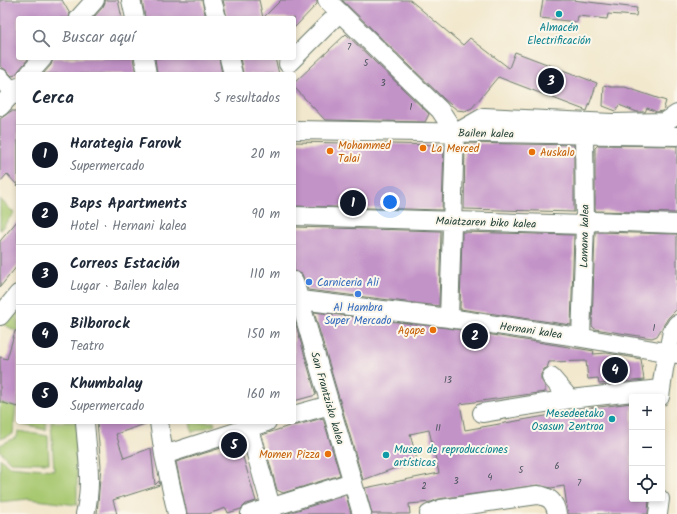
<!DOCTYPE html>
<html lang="es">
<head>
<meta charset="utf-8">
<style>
  :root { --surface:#fff; --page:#f2f2f3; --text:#1f2937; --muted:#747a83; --line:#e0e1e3; --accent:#111827 }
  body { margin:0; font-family:Kalam,sans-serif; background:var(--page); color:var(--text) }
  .controls { position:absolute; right:12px; bottom:12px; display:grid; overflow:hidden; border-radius:4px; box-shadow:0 2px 6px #0003 }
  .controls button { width:36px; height:36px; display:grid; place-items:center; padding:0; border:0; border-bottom:1px solid var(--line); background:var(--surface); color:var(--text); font:20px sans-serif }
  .you { position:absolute; left:390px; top:202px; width:14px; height:14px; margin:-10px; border:3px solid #fff; border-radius:50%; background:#1a73e8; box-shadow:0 0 0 6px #1a73e833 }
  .badge { display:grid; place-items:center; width:26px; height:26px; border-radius:50%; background:var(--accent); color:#fff; font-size:13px; font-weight:700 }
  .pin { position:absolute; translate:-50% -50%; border:2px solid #fff; box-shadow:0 1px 4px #0006 }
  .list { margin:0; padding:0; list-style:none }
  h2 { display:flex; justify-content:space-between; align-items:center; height:52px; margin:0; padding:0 16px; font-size:17px }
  h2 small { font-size:13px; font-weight:400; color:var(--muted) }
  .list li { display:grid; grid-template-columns:26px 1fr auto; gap:12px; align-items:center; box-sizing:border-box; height:60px; padding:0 16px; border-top:1px solid var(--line) }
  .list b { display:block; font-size:15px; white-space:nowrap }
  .list p { margin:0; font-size:13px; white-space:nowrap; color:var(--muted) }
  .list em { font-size:13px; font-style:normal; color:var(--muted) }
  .icon { flex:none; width:22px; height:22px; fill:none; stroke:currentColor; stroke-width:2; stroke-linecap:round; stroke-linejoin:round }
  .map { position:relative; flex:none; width:677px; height:514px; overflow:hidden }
  .search { position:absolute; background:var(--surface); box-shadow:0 2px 6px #0003; left:16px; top:16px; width:280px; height:44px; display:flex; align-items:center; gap:10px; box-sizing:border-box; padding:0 14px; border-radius:4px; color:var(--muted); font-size:15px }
  .panel { position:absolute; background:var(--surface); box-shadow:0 2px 6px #0003; left:16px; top:72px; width:280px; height:352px; border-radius:4px }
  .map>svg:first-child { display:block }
</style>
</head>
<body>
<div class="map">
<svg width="677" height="514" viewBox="0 0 677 514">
  <rect width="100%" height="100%" fill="#fbf7ec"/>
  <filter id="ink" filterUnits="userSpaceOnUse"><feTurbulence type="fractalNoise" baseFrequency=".025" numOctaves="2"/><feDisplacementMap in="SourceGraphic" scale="8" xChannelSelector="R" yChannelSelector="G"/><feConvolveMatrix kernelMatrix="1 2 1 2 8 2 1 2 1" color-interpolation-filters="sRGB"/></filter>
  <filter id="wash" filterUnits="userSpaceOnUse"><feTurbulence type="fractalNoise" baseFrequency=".012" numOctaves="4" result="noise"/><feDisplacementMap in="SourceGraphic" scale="16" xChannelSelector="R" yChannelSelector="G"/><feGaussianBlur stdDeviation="0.9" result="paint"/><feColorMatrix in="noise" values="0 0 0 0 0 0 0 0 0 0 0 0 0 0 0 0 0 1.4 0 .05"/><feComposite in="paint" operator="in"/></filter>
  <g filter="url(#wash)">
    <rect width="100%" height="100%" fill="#f2e8ce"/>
    <!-- green -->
    <path fill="#a7c870" stroke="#638252" d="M0,199l14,14 -14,17z
      M18,304v28l-17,-9z
      M0,402l16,4 -3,28 -13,5z
      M20,422h26v8l-26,-6z
      M51,422h26v83l-49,-6 -28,3v-44l8,8 46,4z
      M190,422h24l1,3 -23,7z
      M18,431l30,5 1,27 -39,-1 -10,-11v-6l17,-8z"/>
    <g id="blocks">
      <!-- building -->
      <path fill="#c293c7" d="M0,0h62l8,14 -1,4h-51v40h11l-14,17 -3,1 -5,-5 -7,-5z
        M106,0h12l4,18h-29l10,-11z
        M142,0h60l4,18h-61z
        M223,0h36l4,18h-36z
        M281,0h36v4l-23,24v-10h-31z
        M342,0h68l53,45 7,-7 39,30 6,-16 82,31 -10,28 -89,-34 -26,31 -7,3 -8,-1 -13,-11z
        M543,0h30l64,8 -1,8 -28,-2 -1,5 -29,-3 -1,6 -37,-4z
        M346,34l83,80 -4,8 -100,-2 -31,-33v-4z
        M53,58h80l3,16h-93l8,-9z
        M155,58h64l3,16h-65z
        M240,58h35l4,16h-36z
        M604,85l7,2h14l41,14 -3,10 -6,1 -10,-4 -2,4h-8l-18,-7 -3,6 -13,-5z
        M11,111h7v75l-11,-12 -7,8v-63z
        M294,142l150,3 -2,65 -148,-4z
        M465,143l109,2v67l-110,-3z
        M598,145l79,1v67l-82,-2v-63z
        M18,220v45l-18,22v-46z
        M294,227l147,4 -2,75 -131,-16 -6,-16 -8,-3z
        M462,232l112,3 -3,90 -111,-16z
        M595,232l82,2v75l-9,9 -11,18 -5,2 -57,-9 -3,-3z
        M314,312l134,16 146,23 -1,3 14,-1 34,6 3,21 -45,4 -1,-6 -10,1 -2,-18 -37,1 -2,6 -3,1 -3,5v5l4,7v6l-85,12 5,26 126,-22 41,-5v96h17l-1,15h-80l-4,-28 -13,2 -13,-3 -99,14 -8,3 -22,2 1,10h-38l-7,-26 74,-15 -10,-43 -19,4 7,26 -54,20z
        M294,318l22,77 -22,6z
        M15,331h3v76l-18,-5v-45l7,2z
        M323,418l17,57 -57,18 -6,-3 -15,-55 30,-10h5z
        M97,422h50l1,1 -32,11 8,24 27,-10 4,37 4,-4 1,4 -47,15 4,14h-20l4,-47z
        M234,444l6,3 16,54 -10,3 -5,5 -13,4 -2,-5 -18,6h-21l-11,-52z
        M346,495l5,19h-66z"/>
    </g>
  </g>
  <g filter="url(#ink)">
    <use href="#blocks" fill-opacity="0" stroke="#69796a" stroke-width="1"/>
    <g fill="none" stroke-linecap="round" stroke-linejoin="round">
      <defs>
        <path id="minor" d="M131,0l4,18
          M212,0l5,18
          M327,0l113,110 15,23
          M79,18l16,-18
          M144,58l3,16
          M229,58l4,16
          M288,64l52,-52
          M29,74l14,-16
          M0,78l13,14 5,3
          M0,107l18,-20
          M294,130l383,6
          M456,133l28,-16 128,6 53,-1 12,-8
          M294,216l291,9 9,-4 83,3
          M294,281l68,233
          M300,300l149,18 122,18 106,18
          M0,316l18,-22
          M449,318l6,-185
          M581,337l4,-112 -1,-91
          M551,377l19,22
          M660,397l4,-28 8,-37 5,-8
          M482,413l88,-14 90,-10
          M294,415l36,-10
          M159,422l5,33 13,59
          M247,422l26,92
          M164,455l103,-33
          M85,514c8,-30 2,-62 0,-92
          M250,514l102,-32
          M429,514l12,-5 96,-14c12,1 18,7 20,19
          M658,514l2,-15"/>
      </defs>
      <!-- minor casing -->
      <use href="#minor" stroke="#69796a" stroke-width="20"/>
      <!-- minor -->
      <use href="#minor" stroke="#fff" stroke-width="18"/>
    </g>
  </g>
  <!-- markers -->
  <g fill="#0f9aa8" stroke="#fbf7ec" stroke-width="1.5">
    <circle cx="559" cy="14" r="4"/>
    <circle cx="612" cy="419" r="4"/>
    <circle cx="386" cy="455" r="4"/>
  </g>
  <g fill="#e8710a" stroke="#fbf7ec" stroke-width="1.5">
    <circle cx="423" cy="148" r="4"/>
    <circle cx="330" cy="151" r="4"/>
    <circle cx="532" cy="152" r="4"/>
    <circle cx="433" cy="330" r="4"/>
    <circle cx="328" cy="454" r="4"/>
  </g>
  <g fill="#3f7fe0" stroke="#fbf7ec" stroke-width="1.5">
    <circle cx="309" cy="282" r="4"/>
    <circle cx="358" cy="294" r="4"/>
  </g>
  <g text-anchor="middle" stroke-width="4" stroke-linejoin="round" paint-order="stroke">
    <!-- number labels -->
    <g font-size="9" fill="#485259">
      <text x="349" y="50">7</text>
      <text x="366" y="66">5</text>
      <text x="383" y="86">3</text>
      <text x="411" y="110">1</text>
      <text x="654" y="331">1</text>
      <text x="448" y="383">13</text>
      <text x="438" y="431">11</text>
      <text x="557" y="469">6</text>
      <text x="521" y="473">5</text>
      <text x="490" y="480">4</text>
      <text x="456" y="484">3</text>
      <text x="579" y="486">7</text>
      <text x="424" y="489">2</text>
    </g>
    <!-- culture labels -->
    <g font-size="11" fill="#0d838f" stroke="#fbf7ec">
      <text x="559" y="31">Almacén<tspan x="559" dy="13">Electrificación</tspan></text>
      <text x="604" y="417" text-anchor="end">Mesedeetako<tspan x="604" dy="13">Osasun Zentroa</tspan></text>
      <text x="394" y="453" text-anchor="start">Museo de reproducciones<tspan x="394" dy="13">artísticas</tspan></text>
    </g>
    <!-- street labels -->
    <g font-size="11" fill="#1f3d34" stroke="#fbf7ec">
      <text transform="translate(486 133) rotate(1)" y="4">Bailen kalea</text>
      <text transform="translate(486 222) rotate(2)" y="4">Maiatzaren biko kalea</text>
      <text transform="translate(584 236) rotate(-89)" y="4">Lamana kalea</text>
      <text transform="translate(531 330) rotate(8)" y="4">Hernani kalea</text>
      <text transform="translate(328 398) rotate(74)" y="4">San Frantzisko kalea</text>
    </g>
    <!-- food labels -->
    <g font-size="11" fill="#c56008" stroke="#fbf7ec" text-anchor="start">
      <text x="338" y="149">Mohammed<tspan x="338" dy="13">Talai</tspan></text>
      <text x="431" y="152">La Merced</text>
      <text x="540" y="156">Auskalo</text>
      <text x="425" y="334" text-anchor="end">Agape</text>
      <text x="320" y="458" text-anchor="end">Momen Pizza</text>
    </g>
    <!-- shop labels -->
    <g font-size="11" fill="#366cbe" stroke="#fbf7ec" text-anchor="start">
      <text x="317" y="286">Carniceria Ali</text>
      <text x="358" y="311" text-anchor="middle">Al Hambra<tspan x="358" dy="13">Super Mercado</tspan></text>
    </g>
  </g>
</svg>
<div class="controls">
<button>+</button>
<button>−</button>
<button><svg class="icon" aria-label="locate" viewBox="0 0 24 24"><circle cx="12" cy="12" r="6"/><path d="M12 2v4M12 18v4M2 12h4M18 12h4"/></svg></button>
</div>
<div class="you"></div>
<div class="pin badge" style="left:353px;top:203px">1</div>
<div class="pin badge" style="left:475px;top:336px">2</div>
<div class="pin badge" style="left:551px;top:81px">3</div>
<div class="pin badge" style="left:615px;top:370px">4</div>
<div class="pin badge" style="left:234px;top:445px">5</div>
<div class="search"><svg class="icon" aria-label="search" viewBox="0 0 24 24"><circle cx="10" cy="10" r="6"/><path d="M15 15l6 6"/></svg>Buscar aquí</div>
<section class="panel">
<h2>Cerca<small>5 resultados</small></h2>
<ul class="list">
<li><span class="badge">1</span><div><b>Harategia Farovk</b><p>Supermercado</p></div><em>20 m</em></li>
<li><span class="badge">2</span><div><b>Baps Apartments</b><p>Hotel · Hernani kalea</p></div><em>90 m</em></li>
<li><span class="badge">3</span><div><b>Correos Estación</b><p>Lugar · Bailen kalea</p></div><em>110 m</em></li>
<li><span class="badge">4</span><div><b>Bilborock</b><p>Teatro</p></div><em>150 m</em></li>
<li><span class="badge">5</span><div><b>Khumbalay</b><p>Supermercado</p></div><em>160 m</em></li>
</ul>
</section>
</div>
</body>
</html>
